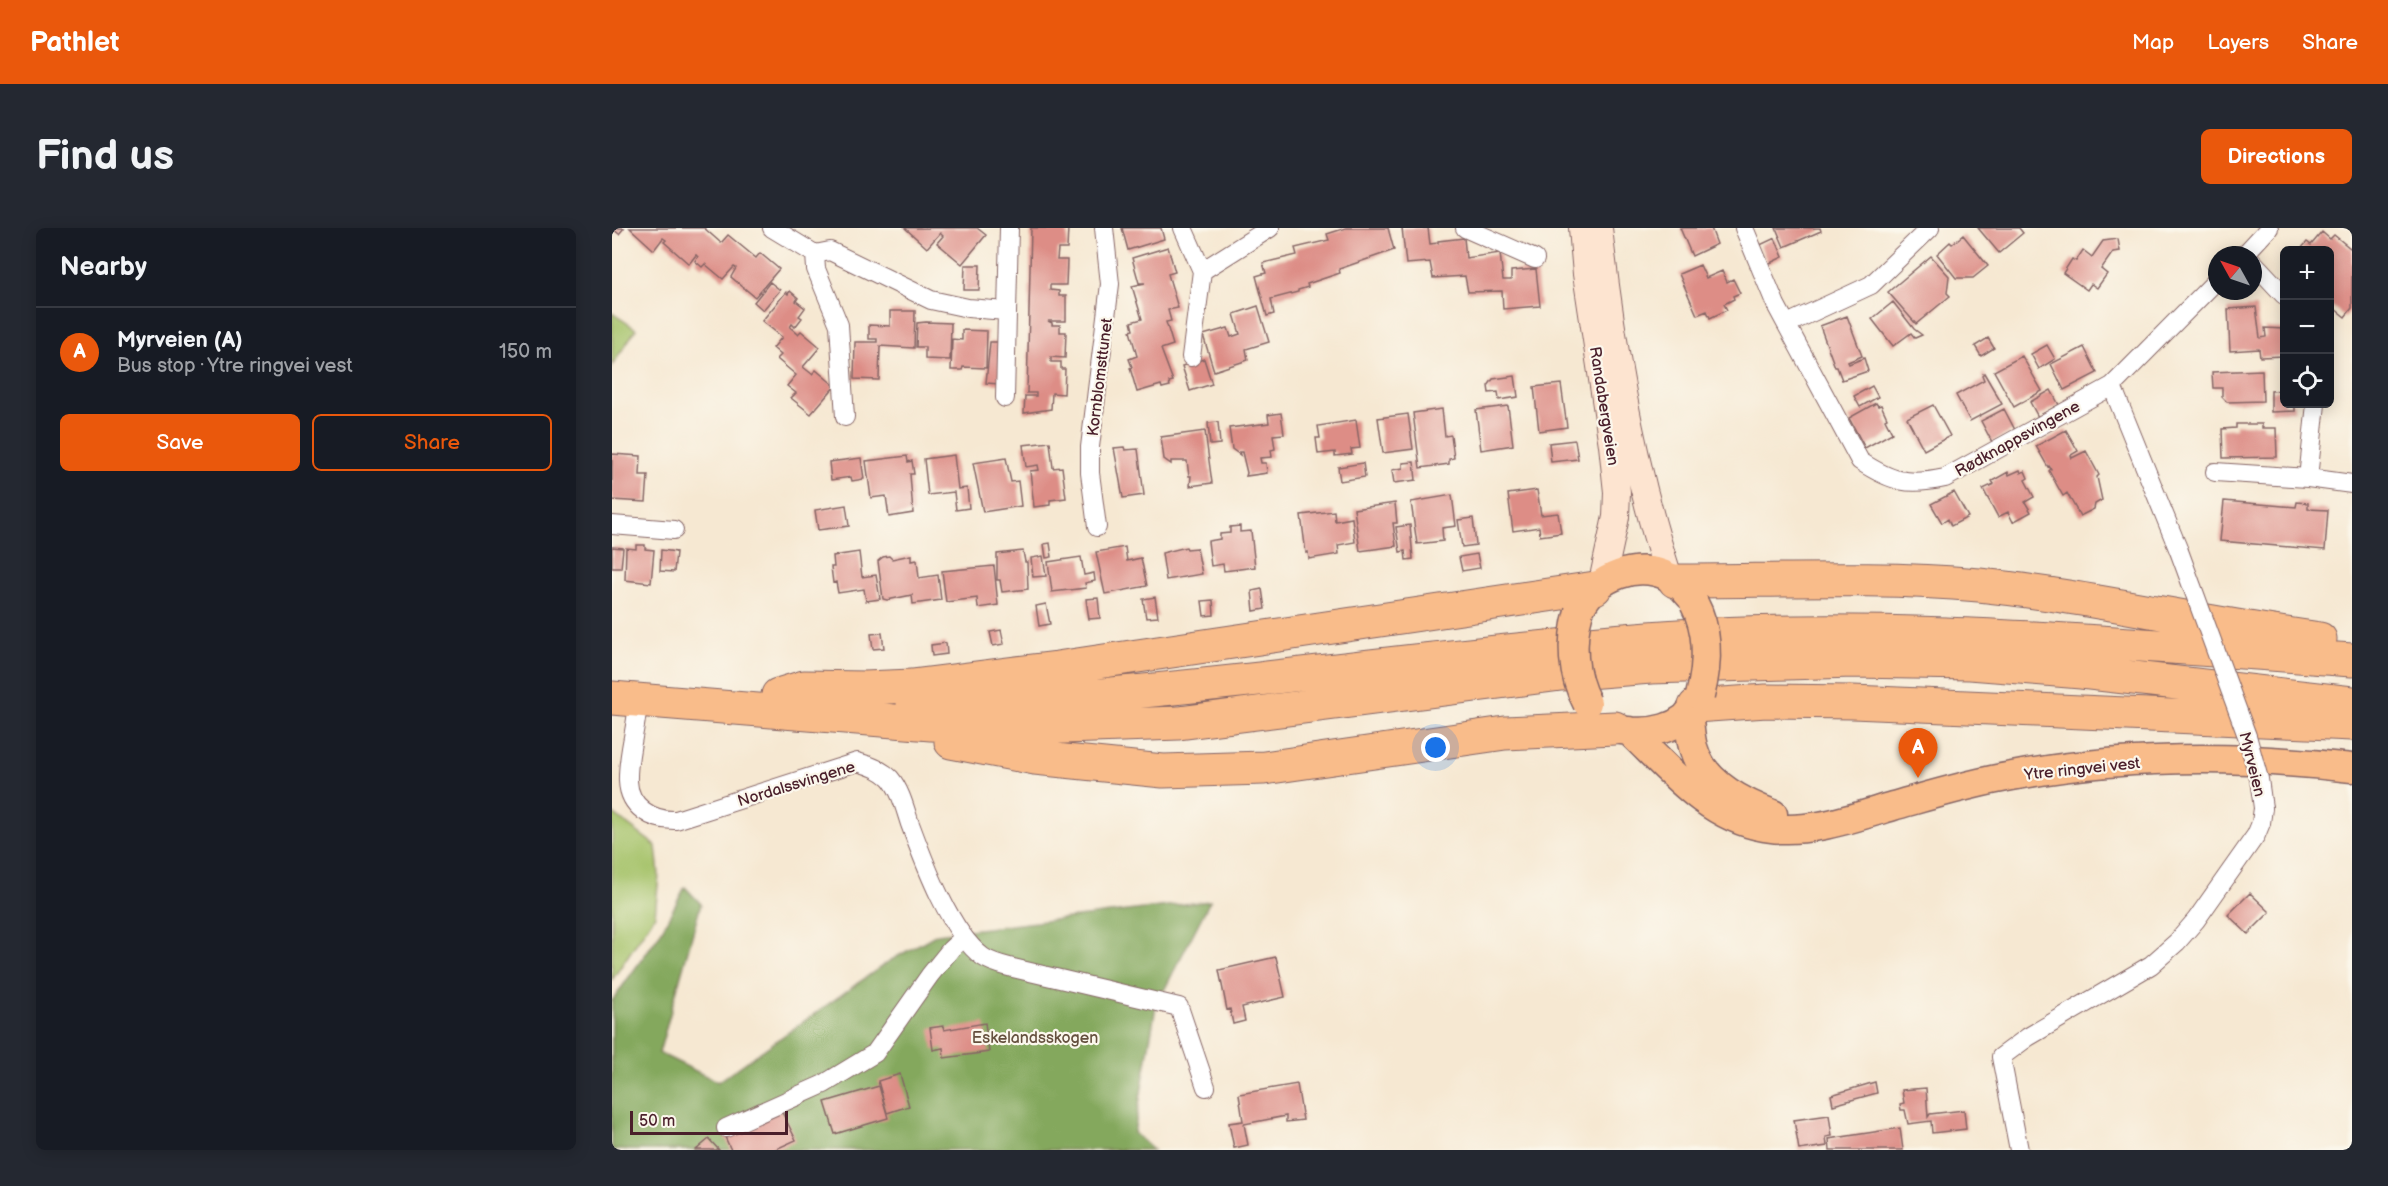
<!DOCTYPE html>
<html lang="en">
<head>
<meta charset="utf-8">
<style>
  :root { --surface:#171b24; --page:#242831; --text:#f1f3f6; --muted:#9ea1a6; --line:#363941; --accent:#ea580c }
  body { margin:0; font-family:"Balsamiq Sans",sans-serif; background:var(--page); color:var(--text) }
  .controls { position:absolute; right:18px; top:18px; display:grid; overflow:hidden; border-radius:9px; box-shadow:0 3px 15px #0003 }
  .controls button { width:54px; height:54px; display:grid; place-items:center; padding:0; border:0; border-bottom:2px solid var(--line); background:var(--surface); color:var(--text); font:30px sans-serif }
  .compass { position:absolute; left:1596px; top:18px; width:54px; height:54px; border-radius:50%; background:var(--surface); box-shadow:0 3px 15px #0003; rotate:310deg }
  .scale { position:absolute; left:18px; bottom:15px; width:158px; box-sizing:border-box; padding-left:6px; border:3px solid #4a1f2b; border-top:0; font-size:16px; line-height:21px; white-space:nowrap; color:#4a1f2b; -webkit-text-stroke:4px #fbf7ec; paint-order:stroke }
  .you { position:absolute; left:824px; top:520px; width:21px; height:21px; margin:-15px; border:4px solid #fff; border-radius:50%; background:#1a73e8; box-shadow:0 0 0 9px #1a73e833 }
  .badge { display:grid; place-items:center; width:39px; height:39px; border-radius:50%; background:var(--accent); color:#fff; font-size:20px; font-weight:700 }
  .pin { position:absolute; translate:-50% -50px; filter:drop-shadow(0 2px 3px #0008) }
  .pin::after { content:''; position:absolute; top:32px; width:21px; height:18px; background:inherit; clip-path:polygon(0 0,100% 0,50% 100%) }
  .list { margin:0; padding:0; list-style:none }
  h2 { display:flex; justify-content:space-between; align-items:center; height:78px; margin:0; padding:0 24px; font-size:26px }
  h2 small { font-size:20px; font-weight:400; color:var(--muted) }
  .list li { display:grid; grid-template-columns:39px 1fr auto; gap:18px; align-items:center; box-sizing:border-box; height:90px; padding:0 24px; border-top:2px solid var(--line) }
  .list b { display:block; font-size:22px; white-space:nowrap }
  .list p { margin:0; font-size:20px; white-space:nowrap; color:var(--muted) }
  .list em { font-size:20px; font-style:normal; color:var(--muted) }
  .actions { display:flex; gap:12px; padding:18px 24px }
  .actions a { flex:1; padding:14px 0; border:2px solid var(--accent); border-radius:9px; text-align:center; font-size:21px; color:var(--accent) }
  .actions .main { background:var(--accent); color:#fff }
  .icon { flex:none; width:33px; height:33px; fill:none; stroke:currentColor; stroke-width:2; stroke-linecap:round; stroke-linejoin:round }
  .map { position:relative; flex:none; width:1740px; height:922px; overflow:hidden; border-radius:9px }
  header { display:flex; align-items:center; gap:36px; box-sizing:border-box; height:84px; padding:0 30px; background:var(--accent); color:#fff }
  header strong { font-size:28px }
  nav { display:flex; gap:33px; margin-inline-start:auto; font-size:21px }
  .intro { display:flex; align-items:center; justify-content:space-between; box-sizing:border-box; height:144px; padding:0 36px }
  h1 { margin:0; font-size:42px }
  .button { padding:15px 27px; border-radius:9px; background:var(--accent); color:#fff; font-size:21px; font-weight:700 }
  main { display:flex; gap:36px; padding:0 36px }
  aside { flex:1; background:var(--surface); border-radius:9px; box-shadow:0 3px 15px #0003 }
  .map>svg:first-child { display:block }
</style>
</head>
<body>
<header>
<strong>Pathlet</strong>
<nav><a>Map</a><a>Layers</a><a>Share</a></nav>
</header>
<div class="intro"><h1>Find us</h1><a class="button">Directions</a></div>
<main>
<aside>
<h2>Nearby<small></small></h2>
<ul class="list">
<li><span class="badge">A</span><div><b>Myrveien (A)</b><p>Bus stop · Ytre ringvei vest</p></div><em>150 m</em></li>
</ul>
<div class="actions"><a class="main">Save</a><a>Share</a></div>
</aside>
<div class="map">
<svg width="1740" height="922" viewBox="0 0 1740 922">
  <rect width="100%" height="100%" fill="#fbf7ec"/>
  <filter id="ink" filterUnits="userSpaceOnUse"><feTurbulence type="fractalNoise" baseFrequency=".0167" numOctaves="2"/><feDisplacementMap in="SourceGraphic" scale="12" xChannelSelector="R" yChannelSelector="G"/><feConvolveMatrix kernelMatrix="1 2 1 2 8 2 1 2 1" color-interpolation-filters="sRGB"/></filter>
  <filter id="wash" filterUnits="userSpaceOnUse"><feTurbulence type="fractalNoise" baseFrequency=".008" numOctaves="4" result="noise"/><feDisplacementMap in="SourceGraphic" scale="24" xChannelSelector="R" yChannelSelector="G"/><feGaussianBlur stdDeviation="1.35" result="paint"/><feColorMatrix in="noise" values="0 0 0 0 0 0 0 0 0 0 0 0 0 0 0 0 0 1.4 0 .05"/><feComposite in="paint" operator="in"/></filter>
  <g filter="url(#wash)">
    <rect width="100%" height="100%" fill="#f6e8d2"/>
    <!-- green -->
    <path fill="#a5c269" stroke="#78704a" stroke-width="1.5" d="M0,85l24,16 -24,37z
      M0,585l44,33 3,29 -4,40 -43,65z"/>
    <!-- forest -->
    <path fill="#84a85d" stroke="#676444" stroke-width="1.5" d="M73,659l16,17 -42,149 59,29 170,-120 49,-28 273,-33 -54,105 -22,127 19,17h-541v-149l47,-66z"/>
    <g id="blocks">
      <!-- building -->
      <path fill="#dd8d86" d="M0,0h12l-5,6z
        M18,0h74l17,15 7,-8 28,23 4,-5 19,16 -24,28 -24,-20 5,-9 -2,-1 -11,12 -18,-15 -3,3 -7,-6 3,-4 -2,-2 -7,9 -25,-22 2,-2 -3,-2 -9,12z
        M293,0h72l9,7 -24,29 -25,-21 6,-7 -3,-3 -13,15z
        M419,0h37l-1,21h-9l-1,11h10l-1,25h-16v5l9,1v5h7v25h-18l4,2v2h8v7h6l-1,26 -14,-1v5h10v7h4l-1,25 -12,-1 -1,16 -27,4 1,-17h11v-3h-9z
        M510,0h39l3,11 -36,11z
        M734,0h42l6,22 -55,19 1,4 -33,11 1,3 -10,3v2l-27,7 3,15 -7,2 -11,-40 10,-3 -3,-10 34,-8 -2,-7 34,-8 -2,-6z
        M790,0h26l2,16 8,-1v-2l26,-3 2,20 34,-5 3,27h8v-9l25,-2 4,37 -37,3 -1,-18 -34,1 -3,-16 -32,2 -3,-16 -24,2z
        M1068,0h31l6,16 -25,12z
        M1164,0h44l1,3 -37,16z
        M1366,0h41l4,5 -24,20z
        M1710,4l8,7 4,-4 16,13 2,-2v62l-7,9 -15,-12v-55h-30l7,-8 4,3z
        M1351,7l25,31 -15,12h-17l-19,-24 13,-12 2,2z
        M1163,10l8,19 -15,7 -8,-19z
        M1506,11l2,12 -7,1 -12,17 6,5 -10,14 -6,-4 -4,6 -24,-17 9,-14 4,2 7,-11 9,7 11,-16z
        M556,19l7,25 -7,2 10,34 -10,2 3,11 -5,1 7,23 -12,4 12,32 -4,1 1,4 -8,2 -1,-3 -24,7 -7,-24 2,-1 -3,-8 8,-3 -7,-25 3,-1 -2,-8 11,-3 -10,-33 13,-3h-6l-7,-25z
        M1319,28l18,20 -2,17 3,3 -34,28 -28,-32z
        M353,37h15l-1,25h-15z
        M1088,37l6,13 16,-7 5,11 6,-3 7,14 -7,3 1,3 -10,5 3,6 -17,8 -3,-7 -10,4 -18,-41z
        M158,54l10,8 -17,20 -9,-8z
        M178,63l8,7 -2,3 9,7 -6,8 3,2 -7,9 -3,-3 -2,3 8,7 3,-3 19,16 -17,20 9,7 4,-4 19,16 -24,28 -20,-16 5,-5 -9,-7 9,-11 -19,-16 4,-4 -8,-7 9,-11 -20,-16 24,-29 2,2z
        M1281,74l21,27 8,6 -7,3 -4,-5 -18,13 -21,-27z
        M646,78l11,36 -23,7 2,11 -34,11 -11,-36 25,-7 3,9 9,-3 -6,-20z
        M1644,79l4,31 6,-1 -1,-9 19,1v27l-24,1 -1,-8 -29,2 -2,-42z
        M278,83h25l-1,37 -34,-2 -1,34 -25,-1 1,-37h22v-3h-8v-14l21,1z
        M1235,88l15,40 -14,6 1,2 15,-6 4,13 -26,9 -5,-13h-2l-15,-41z
        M314,94l25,1 -1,37 -25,-1v-12h-9l1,-24z
        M350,102l25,1 -1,37 -23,-1 -1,3h-11l1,-31 10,1z
        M1376,110l6,10 -13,8 -6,-10z
        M378,114h12l-2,42 -14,-1z
        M1435,117l8,14 -16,10 -8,-15z
        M1472,119l13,26 -33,17 -13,-26z
        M1410,128l20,35 -28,16 -20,-36z
        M592,131l8,25 -22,7 -8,-25z
        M1650,142l1,31 -36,1 -5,-5v-9h-9l-1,-16z
        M1372,145l18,31 -32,17 -14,-26 28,-15 -2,-5z
        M903,148l3,21 -19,3 -1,-8 -9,1 -1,-7 5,-7z
        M949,156l6,43 -28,4 -5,-44z
        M1260,158l6,11 -18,10 -6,-11z
        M1439,162l8,15 -21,12 -8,-15z
        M1672,162v14h11v7l-24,1v-21z
        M1264,175l2,3 3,-1 6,13 -2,1 7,14 -27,15 -16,-30z
        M1321,177l17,31 -26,14 -17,-32z
        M896,178l5,39 -32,5 -5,-40z
        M830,181l3,27 6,-1 3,23 -5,1v5l-29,4 -7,-55z
        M1392,181l11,21 -23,12 -11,-21z
        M669,185l3,21 -11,1 2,14 -4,1 1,7 -12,1 1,5h5l1,10 -21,3 1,-3 -5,-21h-3l1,3 -8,-6 -3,-21 40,-5 -1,-8z
        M796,186l5,35 -30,4 -5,-35z
        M744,192l4,28 -9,1 1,5 -17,2v-4l-17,2 -2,-16h4l-2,-12z
        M606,194l2,22 -10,1 -2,-22z
        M1624,196h26v4h14l1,29 -54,1 -1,-29 14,-1z
        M1454,202l12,21 -7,4 1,3 14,-7 13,24 -2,2 5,23 -7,4 -1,5 -14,7 -13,-23 -4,3 -14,-25 2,-2 -2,-3 -1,1 -12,-21z
        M593,203l7,52 -22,3 1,-10h-2l-2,-15h-16v3l-7,-5 -3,-22z
        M963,212l3,19 -27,3 -2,-19z
        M438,214l3,26 9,-1 4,31 -16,2v5l-16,2 -4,-36 9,-1 -1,-5 -12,2 -3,-22z
        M512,219l1,3 13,-1 6,46 -21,3 -9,-50z
        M0,226l29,2 -1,19h8l-2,27 -34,-2z
        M342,227l4,34 9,-1 2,20 -13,2 -2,-18 -26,3 -4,-36z
        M295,228l1,6 4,-1 2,13h-4l3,39 -24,4 -3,-21 -15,2 -5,-37z
        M249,230l3,21 -12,2 -1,-4 -20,3 -2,-18z
        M394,230l5,24 7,-1 3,25 -38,6 -10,-49z
        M802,234l2,18 -22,3 -2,-13 11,-2v-5z
        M751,235l2,14 -25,4 -2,-14z
        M1408,242l1,3 4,-2 3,7 -3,2 9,17 -9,5 6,10 -18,10 -5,-10 -10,5 -15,-28 11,-5 -2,-3 16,-9 1,3z
        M925,262l4,25 17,-2 3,20 -21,3 -1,-9 -26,4 -5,-37z
        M1342,264l14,25 -17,9 -3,-7 -6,4 -11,-19z
        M840,267l4,31 -14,2 1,13 -26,3 -6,-42z
        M1612,273l72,6 1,-5 11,1v6l20,1 -3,40 -105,-9z
        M783,275l2,20h-4l3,23 -36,5 -6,-42z
        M234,277l3,21 -31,4 -3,-20z
        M722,283l1,10 17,-3 3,24 -17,3 1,9 -30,5 -1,-7 -2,1 -5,-38z
        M861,290l3,27 -14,2 -4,-27z
        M798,297l3,34 -7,1 -1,-9 -5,1 -4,-25z
        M628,298v6l11,-1 4,36 -31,4 -1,-7 -12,2 -3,-25 12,-2v-5l10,-1v-6z
        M438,315l2,14 -6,1 -2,-14z
        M24,317h9v4l9,1 -3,33 -26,-3 1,-32 10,1z
        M0,319l11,1 -2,20h-9z
        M513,319l2,14 14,-3 6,28 -42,8 -9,-42z
        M574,319l1,2 10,-1 5,26 -36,6 -4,-27z
        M49,322l15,2 -2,20 -14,-1z
        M411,323l2,11h2l1,27 -26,3 -2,-12h-3v-26z
        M247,324l3,25 14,-2 4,24 -14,2 -2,-12 -26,4 -2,-11 -3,1 -2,-16h3l-1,-11z
        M865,326l3,14 -18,3 -3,-14z
        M299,327v6l6,-1 2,18 19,-3 3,25 -28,4 -1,-9 -25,5 -4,-1 -5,-38 5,-4 6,-1 3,3z
        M431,328l3,20 -13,1 -2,-19z
        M469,329l3,18 10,-2 1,8 -10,2 1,5 -34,4 -4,-30z
        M382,338l4,39 -20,3 -1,-10 -31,4 -4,-31z
        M650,361l3,20 -11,2 -2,-20z
        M543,369l3,20 -12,1 -3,-19z
        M486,370l2,20 -11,1 -3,-20z
        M601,372l1,15 -10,1 -2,-15z
        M434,376l4,20 -11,2 -3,-20z
        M389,402l3,14 -11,2 -3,-14z
        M270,405l2,15 -11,1 -2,-15z
        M334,415l1,11 -15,2 -1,-11z
        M1638,665l20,19 -22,22 -20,-19z
        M664,729l9,40 -43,10 3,14 -12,3 -3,-15 -3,1 -8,-40z
        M373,795l4,29 -45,6 -1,-10 -10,2 -3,-22 13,-2 1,4z
        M288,846l9,32 -22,7 -9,-32z
        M1263,854l2,11 -44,12 -2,-10z
        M685,856l6,36 -17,2v-6l-42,8 4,21 -14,3 -5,-25 14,-2 -4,-27z
        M267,858l9,32 -53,16 -10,-32z
        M1314,860l2,29 2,-3 34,-4 2,19 -34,4 -1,-12 -23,3 -3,-14h-4l-1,-6 4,-1 -2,-13z
        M169,882l15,30 -22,10h-43l-6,-13z
        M1217,887l3,21 -6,1 1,9 -28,4 -5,-30z
        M1288,900l3,22h-73l-1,-11z
        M97,911l10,11h-23z"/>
    </g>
  </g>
  <g filter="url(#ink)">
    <use href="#blocks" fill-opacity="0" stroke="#866565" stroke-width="1.5"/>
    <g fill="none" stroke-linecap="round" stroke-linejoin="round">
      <defs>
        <path id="street" d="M160,0l43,26 15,-3 101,49 37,8 38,3
          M571,0l19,43 -11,86
          M853,0l70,31
          M1132,0l32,77 84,156c32,21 48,25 85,17l167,-92 105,-106
          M203,26l1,15 23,56 6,92
          M1632,27l25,-27
          M1641,34l31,33
          M590,43l68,-43
          M1175,96l84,-39 59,-57
          M1500,158l67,165
          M393,170l4,-170
          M1704,176l-8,74 44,6
          M1603,244l93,6
          M0,297l62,5
          M485,299l-7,-54v-26l20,-163 -6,-56
          M26,473c-1,26 -11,54 -10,80 1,26 24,40 48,39l181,-58c12,3 24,7 33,16 11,13 15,31 20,46 14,38 40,109 73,133 9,6 19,8 30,11l166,39 27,80
          M114,900l98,-44 51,-31 55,-78 21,-26 13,-12
          M1407,922l-18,-93 27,-20 123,-72 26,-23 19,-22 60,-85 5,-12 2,-15"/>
        <path id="secondary" d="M970,0l4,46 26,171 5,47 -1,25 -14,65
          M987,0c13,118 33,236 70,349"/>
        <path id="primary" d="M969,379c16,-31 57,-46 88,-30 9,4 15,12 21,19
          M1076,486c2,11 2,22 5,33 9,35 48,55 80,67
          M1009,502c27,5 63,0 77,-29
          M1017,503c40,38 78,86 135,96 43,8 88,-9 129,-21 39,-11 78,-23 119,-30 112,-21 227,-21 340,-8"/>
        <path id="highway" d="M1063,353c102,0 202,-5 304,4 115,12 227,39 341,54
          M166,467l26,-8 61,1 47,-2 145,-18 538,-80
          M0,470l319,26 105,4 143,-5 382,-49 90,-7 202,-6 117,2 111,9 271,31
          M301,474c119,2 236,-11 354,-24 127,-15 255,-30 382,-40 234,-18 470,6 703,22
          M1083,478l71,-5 87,1 499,22
          M339,514l84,16 128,13 101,-3 241,-35 110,-5"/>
      </defs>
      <!-- street casing -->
      <use href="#street" stroke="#866565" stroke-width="20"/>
      <!-- secondary casing -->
      <use href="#secondary" stroke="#866565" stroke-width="28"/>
      <!-- primary casing -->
      <use href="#primary" stroke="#866565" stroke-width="31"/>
      <!-- highway casing -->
      <use href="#highway" stroke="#866565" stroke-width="35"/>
      <!-- street -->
      <use href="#street" stroke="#fff" stroke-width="18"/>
      <!-- secondary -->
      <use href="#secondary" stroke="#fde4d0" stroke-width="26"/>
      <!-- primary -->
      <use href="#primary" stroke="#f9bc8a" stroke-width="28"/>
      <!-- highway -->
      <use href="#highway" stroke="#f9bc8a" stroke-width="33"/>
      <defs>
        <path id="street-bridge" d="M1567,323l68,185 12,43 4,29"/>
        <path id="primary-bridge" d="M1082,375c16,30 14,62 6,93
          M967,383c-9,31 -7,64 8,92"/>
      </defs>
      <!-- street-bridge casing -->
      <use href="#street-bridge" stroke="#866565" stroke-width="20" stroke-linecap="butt"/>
      <!-- primary-bridge casing -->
      <use href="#primary-bridge" stroke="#866565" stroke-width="31" stroke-linecap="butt"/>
      <!-- street-bridge -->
      <use href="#street-bridge" stroke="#fff" stroke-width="18"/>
      <!-- primary-bridge -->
      <use href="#primary-bridge" stroke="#f9bc8a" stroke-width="28"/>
    </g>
  </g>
  <g text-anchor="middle" stroke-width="4.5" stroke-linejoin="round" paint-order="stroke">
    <!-- street labels -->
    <g font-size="16" fill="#4a1f2b" stroke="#fbf7ec">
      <text transform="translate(487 149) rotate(-83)" y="6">Kornblomsttunet</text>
      <text transform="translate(993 178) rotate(81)" y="6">Randabergveien</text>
      <text transform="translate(1405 210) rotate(-29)" y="6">Rødknappsvingene</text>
      <text transform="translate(1641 536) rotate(76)" y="6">Myrveien</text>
      <text transform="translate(1470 540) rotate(-6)" y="6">Ytre ringvei vest</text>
      <text transform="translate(184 555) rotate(-17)" y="6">Nordalssvingene</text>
    </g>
    <!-- park labels -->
    <g font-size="16" fill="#65503e" stroke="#fbf7ec">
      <text x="423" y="815">Eskelandsskogen</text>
    </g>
  </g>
</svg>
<div class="controls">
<button>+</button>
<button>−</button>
<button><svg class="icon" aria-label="locate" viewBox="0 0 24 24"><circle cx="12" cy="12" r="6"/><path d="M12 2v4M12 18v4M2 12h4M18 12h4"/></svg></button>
</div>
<svg class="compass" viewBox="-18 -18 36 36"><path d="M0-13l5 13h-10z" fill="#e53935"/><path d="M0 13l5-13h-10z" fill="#9ea1a6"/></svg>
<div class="scale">50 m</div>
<div class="you"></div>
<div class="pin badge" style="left:1306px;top:550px">A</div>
</div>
</main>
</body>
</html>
